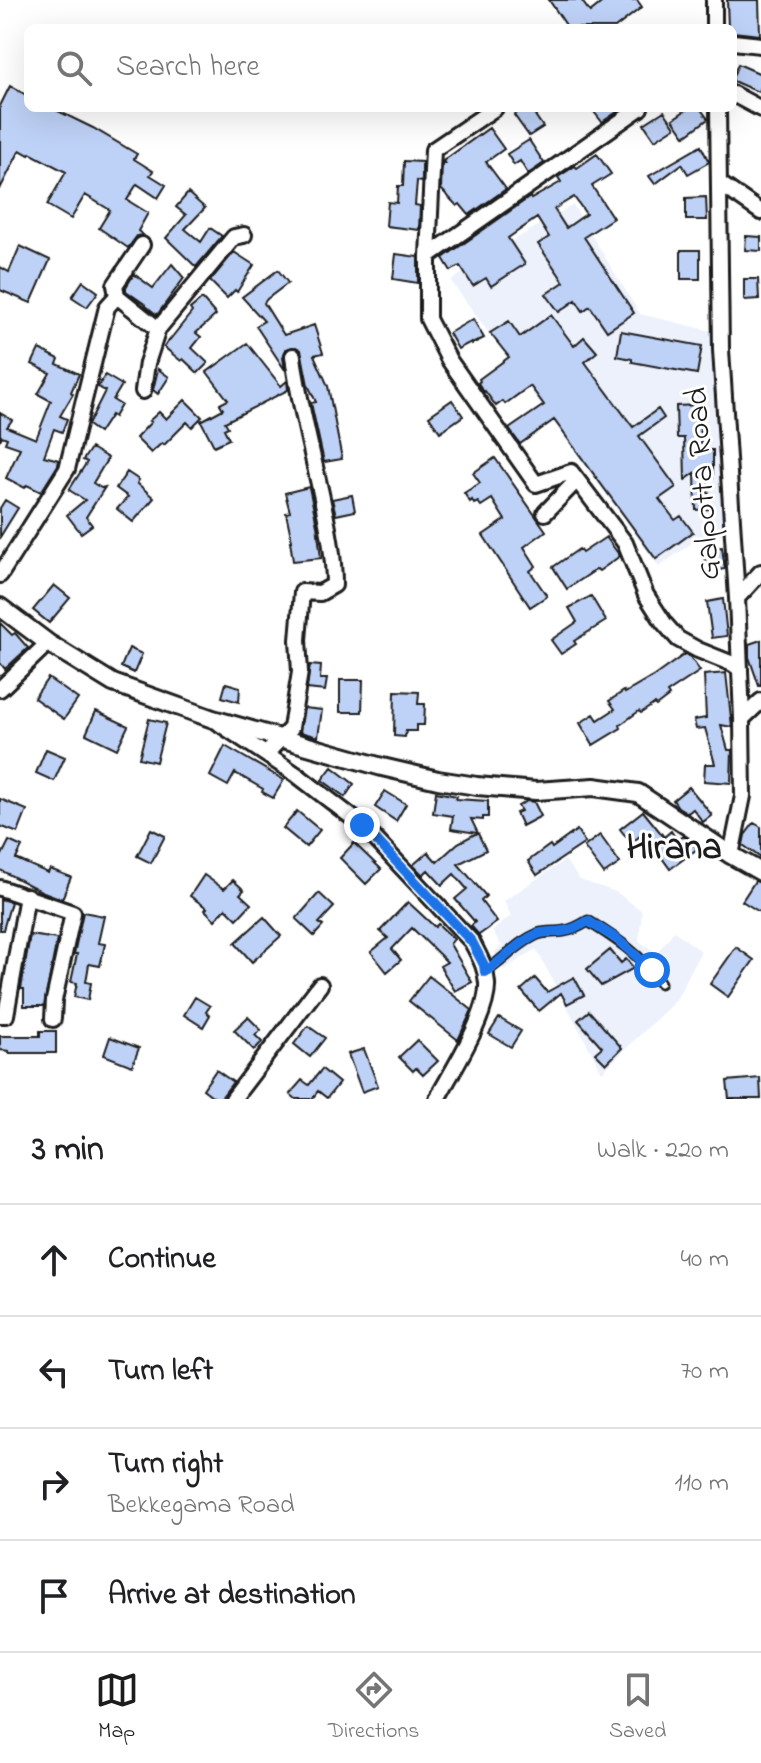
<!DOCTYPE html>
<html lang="en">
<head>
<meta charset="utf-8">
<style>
  :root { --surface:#fff; --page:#f6f6f6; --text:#202124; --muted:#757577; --line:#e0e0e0; --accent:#1c1c1c }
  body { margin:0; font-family:"Indie Flower",sans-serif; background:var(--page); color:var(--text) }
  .stop { position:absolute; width:24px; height:24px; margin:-18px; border:6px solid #1a73e8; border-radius:50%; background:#fff }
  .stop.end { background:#1a73e8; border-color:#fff; box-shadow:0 2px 8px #0008 }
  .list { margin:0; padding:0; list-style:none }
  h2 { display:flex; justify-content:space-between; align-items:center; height:104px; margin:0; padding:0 32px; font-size:34px }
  h2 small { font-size:26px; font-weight:400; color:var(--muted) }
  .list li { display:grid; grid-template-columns:52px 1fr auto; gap:24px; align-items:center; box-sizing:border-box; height:112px; padding:0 32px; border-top:2px solid var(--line) }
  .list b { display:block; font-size:30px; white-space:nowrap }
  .list p { margin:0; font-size:26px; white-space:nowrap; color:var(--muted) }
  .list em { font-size:26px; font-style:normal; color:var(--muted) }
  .icon { flex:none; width:44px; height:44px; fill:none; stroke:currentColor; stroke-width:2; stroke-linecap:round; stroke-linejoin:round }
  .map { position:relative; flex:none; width:761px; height:1099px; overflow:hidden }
  .search { position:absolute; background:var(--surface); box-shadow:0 8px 32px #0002; left:24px; right:24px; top:24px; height:88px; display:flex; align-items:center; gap:20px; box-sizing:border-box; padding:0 28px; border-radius:12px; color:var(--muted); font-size:30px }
  .sheet { height:552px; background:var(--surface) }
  nav { display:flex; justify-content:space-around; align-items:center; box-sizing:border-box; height:112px; border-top:2px solid var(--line); background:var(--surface); font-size:22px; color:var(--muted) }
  nav a { display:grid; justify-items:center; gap:4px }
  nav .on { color:var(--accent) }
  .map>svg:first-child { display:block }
</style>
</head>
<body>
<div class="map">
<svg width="761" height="1099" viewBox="0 0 761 1099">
  <rect width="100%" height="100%" fill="#fff"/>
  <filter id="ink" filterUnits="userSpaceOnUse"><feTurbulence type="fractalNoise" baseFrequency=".0125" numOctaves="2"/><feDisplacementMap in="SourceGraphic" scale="16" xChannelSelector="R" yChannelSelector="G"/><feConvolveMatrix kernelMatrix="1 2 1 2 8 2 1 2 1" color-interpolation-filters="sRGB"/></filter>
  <g filter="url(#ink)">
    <!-- built -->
    <path fill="#ecf1fc" d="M573,205l67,109 76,18 10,201 -29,6 -38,28 -208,-286 61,-40z
      M565,860l15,20 36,12 26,19 -3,30 18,12 17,-22 27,20 -25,49 -74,72 -66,-123 -32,21 -10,-18 8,-6 -10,-15 19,-15 -7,-15z"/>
    <!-- building -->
    <path fill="#bed1f6" stroke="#1c1c1c" stroke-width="2" fill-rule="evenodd" d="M549,0h32l9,12 15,-12h32l5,7 -27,21h-47z
      M727,0h32l1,35 -27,-3v-4h-5z
      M738,64l23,10v10l-3,8 -25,-11v-5z
      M10,86l18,10v12h24l41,20 44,26 -3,5 19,12 -3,4 16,10 -8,13 -21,-14 -10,16 21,13 -10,18 5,4 -6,1 -9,12 -29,-20 11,-18 -25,-15 -14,24 -24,-14 19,-33 -36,-19 -1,2 -9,-5 -20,39v-83z
      M525,108h5l13,19 -14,9 -15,-21z
      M591,108h32l-21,14z
      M689,108h11l8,11 -23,17 -12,-17z
      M664,111l11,16 -20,13 -11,-16z
      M489,128l15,21 -18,13 20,27 -37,26 -9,-11 -3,2 -16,-17 1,-26h3l-2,-2z
      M529,140l15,23 -16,11 -8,-13 -6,4 -7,-11z
      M701,146l8,16 -21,12 -6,-10 -27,20 -6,-8z
      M597,154l14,20 -19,12 21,32 -29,19 50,76 -27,18 -17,-25 -7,5 -7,-11 -17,12 -13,-18 18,-12 -26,-38 11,-7 -12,-19 -29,20 17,26 -34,22 -5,-8 -13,8 -13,-20 -9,5 -8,-13 87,-61 1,2 30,-17 -3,-5 17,-11 2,2zM574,197l12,17 -20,14 -12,-19z
      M404,161l18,1v20l-5,-1 -2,24 5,1 -1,24 -33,-4 2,-24 9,1 1,-17h5z
      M188,193l17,15 -20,21 16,13 9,-14 12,8 -26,31 -30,-29 20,-23 -10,-8z
      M706,197l1,23h-21v-22z
      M746,236l15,1v14l-16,-1z
      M20,246l30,14 -19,43 -31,-13v-23l9,5z
      M681,250h19v29h-19z
      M234,252l20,13 -17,27 -2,-2 -8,8 -17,-17z
      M396,254l22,3v26l-25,-4z
      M172,264l12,14 -27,37 -11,-9v-1l-20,-14v-4l8,-13 19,14z
      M278,270l10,13 -21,16 -3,4 20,32 30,-10 9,28 -9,2 14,31 14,73 -18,3 -13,-59 5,-1 -8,-17 -7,-35 -5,-3 -10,2 -3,8 2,13 -29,-44 8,-5 -22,-24z
      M744,279h14l1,20 -15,1z
      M83,281l15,11 -11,15 -15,-10z
      M202,299l14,16 -20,18 5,4 -9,11 16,15 -10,10 -15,-14 -2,2 -17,-14 28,-35 -2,-3z
      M551,315l23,31 10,-9 13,15 -12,10 48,65 25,-18 6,9 -25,18 37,51 -17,12 16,21 6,-4 12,16 -37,27 -102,-139 -34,24 -11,-15 35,-24 -14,-19 -25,18 -2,-3 -7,5 -11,-15 -1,1 -6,-9 2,-2 -1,-2 30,-22 -19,-24 19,-12 11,16z
      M473,319l11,19 -12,6 -1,-2 -13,7 -9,-16z
      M621,331l81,15 -5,28 -65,-12v-3l-15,-3z
      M247,343l34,43 6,-5 1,9 -63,32 3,5 -4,2 5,10 -15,7 -13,-25 22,-12 -3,-5 8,-4 -21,-28z
      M39,349l20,10 -2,5 22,10 -8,18 2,2 -13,22 7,3 -5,13 -8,-3 -10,27 15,4 -1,5 -17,27 -14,-7 -2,3 -19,-10 14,-30 -15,-5 2,-5 -5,-2 -2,4v-27l12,7 -5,7 29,12 15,-38 -13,-7 12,-21 -18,-9z
      M158,369l11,8 -11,17 -5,-4z
      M105,375l17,10 -9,15 8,5 -7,12 -3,-2 -12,18 -11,-8 17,-34 -7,-4z
      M185,400l17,17 -10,10 -5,-5 -23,23 -2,-2 -11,10 -15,-15 15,-16 -2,-1 10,-9 7,7z
      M452,400l11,16 -23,16 -11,-16z
      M699,405l2,45h12v28h-5l1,31 -13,1 -1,-37 -10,7 -1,-42h-7l-1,-32z
      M91,448l17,10 -15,25 8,5 4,-1 -19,30 6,8 -11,8 -14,-18 18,-15 -16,-10 18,-28 -4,-2z
      M495,458l51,73 -22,16 12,19 -6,5 17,25 -17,11 -47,-72 22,-15 -13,-21 -11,7 -3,-4 -4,2 -2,-4 -2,2 -6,-9 16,-10 -7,-10z
      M127,472l12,8 -2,3 17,15 -21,24 -16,-13 11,-12 -12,-9z
      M309,487l8,38 4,33 -28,3 -3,-20h2l-6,-28 4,-1 -5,-19z
      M352,495l3,16 -19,4 -4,-16z
      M5,500l13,8 -18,29v-29z
      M606,537l14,19 -21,15 -2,-2 -30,20 -14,-22 26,-18 3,4z
      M722,547l3,22 -19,3 -3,-23z
      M54,585l16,13 -21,25 -16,-13z
      M591,596l15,25 -32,20 2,3 -15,10 -10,-14 26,-18 -8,-14z
      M723,599l4,37 -15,2 -5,-36z
      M0,623l12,12 3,-2 13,15 -23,21 -5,-6z
      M761,640v46h-2l-10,-29v-13z
      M129,648l13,6 -8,19 -13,-6z
      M685,654l5,3 10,14 -33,22 2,3 -13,10 -2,-2 -13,9 -2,-2 -19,14 1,3 -28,17 -13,-22 14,-9 4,6 17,-11 -6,-8 15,-10 1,2 29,-17z
      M310,665l11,1 -1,13h7l-2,12 -18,-2z
      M726,673l6,54 -11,-2 7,25h4l-1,33 -27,-2 1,-17h10l-10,-36 -9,1 -2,-9 12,-2 -2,-43z
      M48,678l30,21 -14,20 -30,-21z
      M340,680h23l-1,32h-22z
      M226,683l14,4 -1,15 -17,-5z
      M395,691l24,1 -1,12h7l-1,21h-8v6h-10l-1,6 -11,-1z
      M304,708l18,2 -4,27 -18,-5z
      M96,711l32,15 -11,23 -31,-15z
      M149,719l17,4 -10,39 -17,-4z
      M225,746l59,34 -11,18 -11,-6 1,-3 -28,-16 -7,13 -18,-10z
      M46,749l19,8 -11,24 -18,-8z
      M332,767l22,17 -9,13 -23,-17z
      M689,787l23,28 -9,7 -10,-13 -5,4 -10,-6 -5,-7z
      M385,791l21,13 -10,17 -21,-14z
      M436,792l21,4 -1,3 32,2v16h-5v3l-12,-1 15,31 -28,14 28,32 -5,5 16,21 -18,13 -8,-9 4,-4 -20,-23 12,-10 -13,-15 -12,11 -14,-15 -5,5 -10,-10 15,-13 9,10 21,-19 19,-10 -26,-4 2,-13 -20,-3z
      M0,799l27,11 -9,23 -18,-7z
      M527,801l7,1 7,14 -19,10 -6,-13 5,-2 -3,-5z
      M297,811l23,19 -14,17 -23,-19z
      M643,811l21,26 7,-6 6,9 6,-4 9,6 5,7 -27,20 -26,-36 -13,10 -11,-14z
      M754,823l7,4v31l-18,-13 2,-10z
      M151,829l14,7 -14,27 -14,-7z
      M577,830l8,13 -48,32 -9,-14 22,-16 2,3z
      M600,835l20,28 -16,11 -20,-27z
      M9,841l13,6 -6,12 32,14 2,-4 21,8 -9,22 -21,-8 -41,-21v-11z
      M354,843l27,26 -15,15 -26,-26z
      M204,875l20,14 9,-9 11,10 -4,4 11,10 -14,15 -11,-11 -11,12 -10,-10 2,-2 -17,-12z
      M755,881l6,2v30l-19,-12z
      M319,893l15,14 -15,16 4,3 -9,10 -18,-17z
      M0,899l11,3 -8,28h-3z
      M408,902l27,25 3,-3 16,15 -4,5 22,38 -17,9 -15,-25 7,-4 -35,-34 -20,21 9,11 -14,12 -16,-20 17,-14 -8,-7z
      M83,912l21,4 -6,27 7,1 -5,22 -11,-2 -3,18 5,1 -3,17 -14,-3 3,-14 -6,-1 6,-28h-3z
      M264,917l17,19 -29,26 -17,-19z
      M30,935l27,4 -13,67h-20v-17h-3z
      M736,947l18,13 -26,37 -18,-13z
      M610,950l11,13 5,-4 8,9 -33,18 -14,-17z
      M429,976l43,34 -14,30 -49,-39z
      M574,977l10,18 -17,9 -6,-11 -22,18 -18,-21 14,-12 12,14z
      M195,997l15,9 -4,6 4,3 -7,12 -19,-12z
      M589,1011l33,37 -16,16 -11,-11 7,-6 -24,-27z
      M248,1017l13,13 -6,5 7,7 -8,8 -20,-20z
      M499,1018l22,13 -10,16 -22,-13z
      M308,1026l17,12 -15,19 -16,-13z
      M40,1031h16v22h-47v-2l-9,-1v-14h40z
      M110,1037l29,11 -7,18 -28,-11z
      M417,1040l21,21 -15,14 -7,-7 -3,3 -14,-14z
      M364,1049l14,37 -16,6 -14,-38z
      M322,1069l17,14 -12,15 -9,-7 -6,8h-16l-6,-5 12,-14 7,5z
      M216,1070l17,12 -13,17h-4l-13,-10z
      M760,1078l1,21h-32l-2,-18z"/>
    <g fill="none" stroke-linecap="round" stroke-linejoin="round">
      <defs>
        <path id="service" d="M485,972c19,-12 33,-30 53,-38 9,-3 18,-1 26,-3 9,-1 16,-5 24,-10 27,17 55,35 72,62"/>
        <path id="minor" d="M714,0v28
          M733,42l28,3
          M733,94l28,15
          M495,108l-62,42 -5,106 212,-148
          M718,108l3,242 16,248 5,121 1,77 -12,59
          M719,183l42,29
          M142,245l-27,40 2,11 41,33
          M428,256v63l21,41 87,124 35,-12 54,71 21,52 18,28 14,16 20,11 35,14 7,5
          M143,391l4,-28 11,-34 76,-92 10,-2
          M545,513l32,-33
          M0,575l67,-106 40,-162 10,-11
          M737,598l24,-26
          M0,689l48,-46
          M742,719l19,-18
          M220,724l77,51 65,50 110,117c7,14 14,25 15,41 2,31 -35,88 -50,116
          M266,754l25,-26 9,-56 -2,-32 4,-48 18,1 14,-8c0,-29 -6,-58 -12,-87 -10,-47 -23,-94 -29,-142
          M0,888l73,25 -19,87 -1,19
          M0,1015h6l21,-119
          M233,1099l87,-114"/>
        <path id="tertiary" d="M0,607l48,36 65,40 100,36 169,48 56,13 39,6 59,5 58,-4 44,6 93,62 30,17"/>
      </defs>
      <!-- service casing -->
      <use href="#service" stroke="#1c1c1c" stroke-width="13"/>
      <!-- minor casing -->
      <use href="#minor" stroke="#1c1c1c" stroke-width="20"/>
      <!-- tertiary casing -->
      <use href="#tertiary" stroke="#1c1c1c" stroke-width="22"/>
      <!-- service -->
      <use href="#service" stroke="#fff" stroke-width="7"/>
      <!-- minor -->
      <use href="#minor" stroke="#fff" stroke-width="14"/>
      <!-- tertiary -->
      <use href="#tertiary" stroke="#fff" stroke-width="16"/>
    </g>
  </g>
  <g fill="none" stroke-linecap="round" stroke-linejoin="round" filter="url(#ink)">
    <!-- route -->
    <path stroke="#1a73e8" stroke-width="10" d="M362,825l110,117 12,23 1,7c19,-12 33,-30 53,-38 9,-3 17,-1 26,-3 9,-1 16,-5 24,-10l29,18 35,31"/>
  </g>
  <g text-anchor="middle" stroke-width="6" stroke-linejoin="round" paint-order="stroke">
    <!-- street labels -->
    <g font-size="32" fill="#1c1c1c" stroke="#fff">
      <text transform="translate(701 484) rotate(-94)" y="11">Galpotta Road</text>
    </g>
    <!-- quarter labels -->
    <g font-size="36" font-weight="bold" fill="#1c1c1c" stroke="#fff">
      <text x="674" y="858">Hirana</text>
    </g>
  </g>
</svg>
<div class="stop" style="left:652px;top:970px"></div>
<div class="stop end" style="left:362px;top:825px"></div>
<div class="search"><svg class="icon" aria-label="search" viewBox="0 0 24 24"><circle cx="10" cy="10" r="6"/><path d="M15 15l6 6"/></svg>Search here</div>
</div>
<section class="sheet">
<h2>3 min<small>Walk · 220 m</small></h2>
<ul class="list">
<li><svg class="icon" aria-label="ahead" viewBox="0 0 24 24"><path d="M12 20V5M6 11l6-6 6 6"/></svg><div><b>Continue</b></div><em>40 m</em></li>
<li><svg class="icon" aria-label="left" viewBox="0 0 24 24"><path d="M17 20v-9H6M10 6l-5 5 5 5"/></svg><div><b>Turn left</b></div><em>70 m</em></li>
<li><svg class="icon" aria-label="right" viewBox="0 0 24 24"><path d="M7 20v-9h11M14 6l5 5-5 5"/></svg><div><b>Turn right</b><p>Bekkegama Road</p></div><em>110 m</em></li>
<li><svg class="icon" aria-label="arrive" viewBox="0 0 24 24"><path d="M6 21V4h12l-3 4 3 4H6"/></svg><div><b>Arrive at destination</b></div></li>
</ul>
</section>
<nav>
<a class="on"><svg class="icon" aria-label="map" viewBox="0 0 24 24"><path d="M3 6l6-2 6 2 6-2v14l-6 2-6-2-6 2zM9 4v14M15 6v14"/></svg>Map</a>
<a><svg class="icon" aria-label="directions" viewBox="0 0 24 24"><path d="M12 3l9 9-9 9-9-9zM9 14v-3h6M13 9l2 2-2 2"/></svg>Directions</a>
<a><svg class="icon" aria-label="saved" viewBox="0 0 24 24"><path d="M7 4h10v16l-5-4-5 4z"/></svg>Saved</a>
</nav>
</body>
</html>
